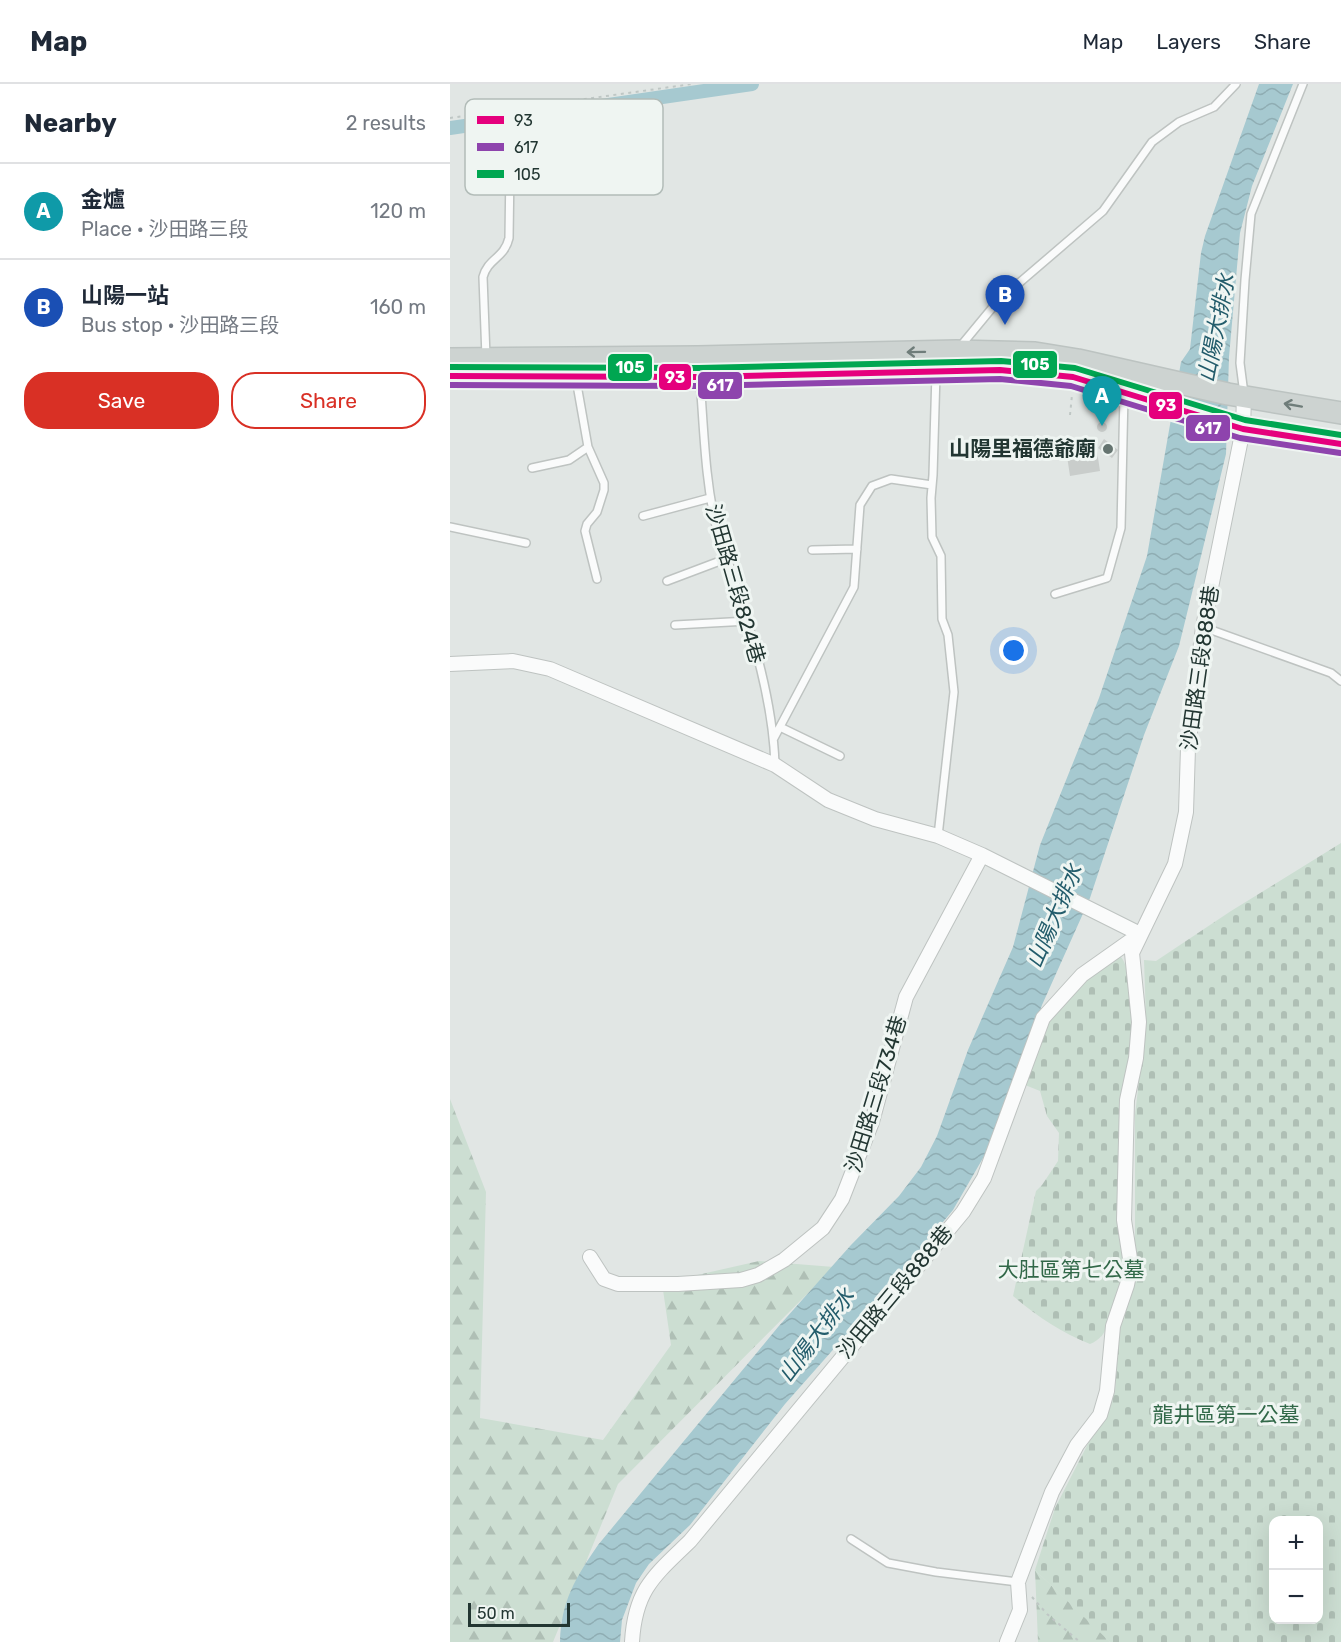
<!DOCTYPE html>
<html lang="en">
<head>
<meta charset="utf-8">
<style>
  :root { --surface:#fff; --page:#f6f6f7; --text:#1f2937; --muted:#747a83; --line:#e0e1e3; --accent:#d93025 }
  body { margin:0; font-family:Rubik,"Noto Sans TC",sans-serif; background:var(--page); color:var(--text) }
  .controls { position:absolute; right:18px; bottom:18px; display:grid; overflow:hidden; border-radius:12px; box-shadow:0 6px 24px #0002 }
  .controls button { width:54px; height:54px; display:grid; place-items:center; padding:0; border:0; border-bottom:2px solid var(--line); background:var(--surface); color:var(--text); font:30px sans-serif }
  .scale { position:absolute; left:18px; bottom:15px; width:102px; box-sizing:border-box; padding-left:6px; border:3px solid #223632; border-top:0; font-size:16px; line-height:21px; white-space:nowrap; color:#223632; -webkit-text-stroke:4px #eff5f2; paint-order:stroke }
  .you { position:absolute; left:564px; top:567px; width:21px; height:21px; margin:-15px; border:4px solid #fff; border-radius:50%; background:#1a73e8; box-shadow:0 0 0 9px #1a73e833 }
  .badge { display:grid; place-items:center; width:39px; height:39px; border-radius:50%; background:var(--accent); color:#fff; font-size:20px; font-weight:700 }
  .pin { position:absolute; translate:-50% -50px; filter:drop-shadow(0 2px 3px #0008) }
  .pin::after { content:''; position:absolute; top:32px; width:21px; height:18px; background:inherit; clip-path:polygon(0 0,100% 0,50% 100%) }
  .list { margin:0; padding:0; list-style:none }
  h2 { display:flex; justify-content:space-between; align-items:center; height:78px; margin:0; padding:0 24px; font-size:26px }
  h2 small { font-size:20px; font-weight:400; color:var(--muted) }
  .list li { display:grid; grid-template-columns:39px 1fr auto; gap:18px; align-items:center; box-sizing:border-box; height:96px; padding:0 24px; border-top:2px solid var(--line) }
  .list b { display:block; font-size:22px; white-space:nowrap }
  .list p { margin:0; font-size:20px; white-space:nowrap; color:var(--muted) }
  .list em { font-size:20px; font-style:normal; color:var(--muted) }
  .actions { display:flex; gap:12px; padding:18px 24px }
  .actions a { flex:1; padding:14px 0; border:2px solid var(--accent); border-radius:24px; text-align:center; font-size:21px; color:var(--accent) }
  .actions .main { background:var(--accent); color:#fff }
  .map { position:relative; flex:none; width:891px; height:1558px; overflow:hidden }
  header { display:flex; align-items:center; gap:36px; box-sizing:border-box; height:84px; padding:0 30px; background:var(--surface); border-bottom:2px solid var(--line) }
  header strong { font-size:28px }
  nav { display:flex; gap:33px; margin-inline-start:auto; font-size:21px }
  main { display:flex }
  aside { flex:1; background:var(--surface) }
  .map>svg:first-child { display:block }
</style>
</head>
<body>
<header>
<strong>Map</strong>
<nav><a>Map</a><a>Layers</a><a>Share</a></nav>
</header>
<main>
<aside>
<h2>Nearby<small>2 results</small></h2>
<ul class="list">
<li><span class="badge" style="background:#0f9aa8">A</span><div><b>金爐</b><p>Place · 沙田路三段</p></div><em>120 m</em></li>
<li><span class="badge" style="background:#1a4fb4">B</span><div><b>山陽一站</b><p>Bus stop · 沙田路三段</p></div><em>160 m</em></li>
</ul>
<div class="actions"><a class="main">Save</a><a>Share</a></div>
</aside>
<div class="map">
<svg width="891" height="1558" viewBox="0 0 891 1558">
  <defs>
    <pattern id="forest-firs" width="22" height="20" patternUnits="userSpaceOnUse" patternTransform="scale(1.5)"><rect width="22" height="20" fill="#ccded2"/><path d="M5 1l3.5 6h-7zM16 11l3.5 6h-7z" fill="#afbfb5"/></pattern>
    <pattern id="cemetery-stones" width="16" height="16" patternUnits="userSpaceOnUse" patternTransform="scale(1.5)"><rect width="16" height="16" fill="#ccded2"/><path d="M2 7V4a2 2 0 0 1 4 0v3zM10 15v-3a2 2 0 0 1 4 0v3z" fill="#afbfb5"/></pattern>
    <pattern id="water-waves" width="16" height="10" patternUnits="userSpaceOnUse" patternTransform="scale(1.5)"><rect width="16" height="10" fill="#a6c9d0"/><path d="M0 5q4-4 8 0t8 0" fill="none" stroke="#8fadb3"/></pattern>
  </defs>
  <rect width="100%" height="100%" fill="#e1e6e4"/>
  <!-- forest -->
  <path fill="url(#forest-firs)" d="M0,1015l36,93 -6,226 123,22 68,-95 -9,-62 97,-22 75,6 -216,217 -65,158h-103z
    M585,1486l69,65 6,7h-72z"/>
  <!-- cemetery -->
  <path fill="url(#cemetery-stones)" fill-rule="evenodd" d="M891,759v799h-231l-75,-72 20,-62 60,-117 5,-68 15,-42v-166l11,-95 -2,-60 12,1 75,-50zM824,1436h44v100h-44z
    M670,872c12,11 12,58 13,75l-8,248c-3,7 -8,14 -11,21 -6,18 -4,36 -24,44 -30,-12 -53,-28 -77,-48l23,-105 6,-6 16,-24 1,-28 -12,-17 -7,-25 -15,-6 25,-65 25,-32z"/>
  <!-- water -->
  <path fill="url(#water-waves)" d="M809,0h34l-41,102 -12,47 -11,124 -3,97 -47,192 -35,89 -54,163 -48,107 -48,134 -41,71 -61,73 -107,121 -95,121 -41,39 -13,19 -14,37 -2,22h-60c1,-41 16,-65 38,-97l180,-218 73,-82 48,-49 22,-29 16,-31 31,-86 45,-103 27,-102 59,-147 48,-142 34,-194 9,-13 11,-96 4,-17z"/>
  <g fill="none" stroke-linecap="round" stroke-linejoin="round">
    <!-- canal -->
    <path stroke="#a6c9d0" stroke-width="14" d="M0,44l302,-44"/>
  </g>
  <!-- building -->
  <path fill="#c9cdcb" d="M647 343a5 5 0 1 1 10 0a5 5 0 1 1-10 0Z
    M654,355l14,11 -6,8 -14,-10z
    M647,367l3,20 -30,5 -3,-20z"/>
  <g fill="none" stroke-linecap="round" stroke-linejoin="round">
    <defs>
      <path id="lane" d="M509,264l38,-46 106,-91 49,-69 27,-20 35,-15 22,-23
        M36,273l-3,-80c5,-19 21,-18 26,-39l1,-70
        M486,289l-3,102 -2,23 1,39 9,19 1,63 6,16 6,57 -16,144
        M126,295l12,68 16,36v7l-7,22 -10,12 -2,7 12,48
        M250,296c4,50 5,102 17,150 3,16 12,32 17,48 19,60 39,123 41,187
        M794,310l-4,-31 5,-83 6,-66 52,-130
        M82,384l37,-8 19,-13
        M193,432l67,-18
        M0,443l76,16
        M362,466l45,-1
        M217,497l61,-23
        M605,510l52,-16 14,-50 3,-134
        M225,541l73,-4
        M753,543l128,46 10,8
        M330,643l60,29
        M324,654l80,-151 6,-82 12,-19 19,-7 41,6
        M401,1455l37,24 48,9 82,10"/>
      <path id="street" d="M0,580l63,-3 37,8 225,96 53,35 47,19 63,17 44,19 158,79
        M140,1173l14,22 14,5h60l63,-4 17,-5 26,-15 39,-32 19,-29 30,-77 34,-125 76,-142
        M182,1558c3,-53 23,-67 58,-101l273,-329 21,-34 59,-160 39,-43 58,-41
        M557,1558l13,-32 -2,-28 34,-90 25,-47 23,-30 7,-24 6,-65 14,-41 4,-20 -7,-45 3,-120 9,-42 3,-36 -7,-69 43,-89 11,-52 2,-64 15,-121 40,-198 1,-33"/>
      <path id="primary" d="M0,275l248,-2 258,-6 79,2 43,7 150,34 113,19
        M0,292l249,1 301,-7 73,7 170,52 98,15"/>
    </defs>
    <!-- lane casing -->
    <use href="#lane" stroke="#bec3c1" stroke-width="10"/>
    <!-- street casing -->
    <use href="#street" stroke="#bec3c1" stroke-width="16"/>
    <!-- primary casing -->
    <use href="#primary" stroke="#bcc3c1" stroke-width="24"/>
    <!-- path -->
    <path stroke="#bfc7c5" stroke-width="2" stroke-dasharray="3 4.5" stroke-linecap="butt" d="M0,34l242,-34
      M620,331l2,-20
      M582,1513l15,17 33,28"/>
    <!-- lane -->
    <use href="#lane" stroke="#fafbfb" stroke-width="7"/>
    <!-- street -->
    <use href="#street" stroke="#fafbfb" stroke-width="14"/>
    <!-- primary -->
    <use href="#primary" stroke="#cdd3d1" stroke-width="21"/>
    <defs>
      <path id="bus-1" d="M0,292l249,1 301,-7 73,7 170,52 98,15"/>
      <path id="bus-2" d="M0,301l249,1 301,-7 71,7 169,52 100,15"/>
      <path id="bus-3" d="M0,283l249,1 302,-7 74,7 170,52 96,15"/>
    </defs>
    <!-- bus-1 casing -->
    <use href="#bus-1" stroke="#eff5f2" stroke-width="10"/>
    <!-- bus-2 casing -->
    <use href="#bus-2" stroke="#eff5f2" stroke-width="10"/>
    <!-- bus-3 casing -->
    <use href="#bus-3" stroke="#eff5f2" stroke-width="10"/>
    <!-- bus-1 -->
    <use href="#bus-1" stroke="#e5007d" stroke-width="6"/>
    <!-- bus-2 -->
    <use href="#bus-2" stroke="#8e44ad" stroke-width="6"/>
    <!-- bus-3 -->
    <use href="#bus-3" stroke="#00a651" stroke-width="6"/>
  </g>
  <!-- one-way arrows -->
  <defs><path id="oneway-shaft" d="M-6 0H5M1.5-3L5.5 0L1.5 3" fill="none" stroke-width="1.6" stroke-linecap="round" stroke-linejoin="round" transform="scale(1.5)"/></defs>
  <g stroke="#6f7d7a">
    <use href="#oneway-shaft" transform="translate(466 268) rotate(179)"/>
    <use href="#oneway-shaft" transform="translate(843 321) rotate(-170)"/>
  </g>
  <!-- markers -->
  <circle fill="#657470" stroke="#eff5f2" stroke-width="2" cx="658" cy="365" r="6"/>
  <g text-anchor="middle" stroke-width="6" stroke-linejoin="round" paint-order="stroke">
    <!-- poi labels -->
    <g font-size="21" font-weight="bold" fill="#223632" stroke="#eff5f2" text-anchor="end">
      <text x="646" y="372">山陽里福德爺廟</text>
    </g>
    <!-- street labels -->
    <g font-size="21" fill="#223632" stroke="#eff5f2">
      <text transform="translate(285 500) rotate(74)" y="7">沙田路三段824巷</text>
      <text transform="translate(750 584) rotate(-82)" y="7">沙田路三段888巷</text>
      <text transform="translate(426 1010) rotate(-73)" y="7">沙田路三段734巷</text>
      <text transform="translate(445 1208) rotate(-50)" y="7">沙田路三段888巷</text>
    </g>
    <!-- park labels -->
    <g font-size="21" fill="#316848" stroke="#eff5f2">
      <text x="621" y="1193">大肚區第七公墓</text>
      <text x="776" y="1338">龍井區第一公墓</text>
    </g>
    <!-- water labels -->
    <g font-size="22" font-style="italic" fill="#235c6b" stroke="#eff5f2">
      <text transform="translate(766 244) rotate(-79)" y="8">山陽大排水</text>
      <text transform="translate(604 832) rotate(-67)" y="8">山陽大排水</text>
      <text transform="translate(366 1251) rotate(-53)" y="8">山陽大排水</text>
    </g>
  </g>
  <!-- legend -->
  <rect x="15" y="15" width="198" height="96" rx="9" fill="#eff5f2" stroke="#b2bcb8" stroke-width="1.5"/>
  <rect x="27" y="32" width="27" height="8" fill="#e5007d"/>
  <rect x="27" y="59" width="27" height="8" fill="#8e44ad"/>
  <rect x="27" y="86" width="27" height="8" fill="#00a651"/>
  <g font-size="16" fill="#223632">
    <text x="64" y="42">93</text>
    <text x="64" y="69">617</text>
    <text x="64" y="96">105</text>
  </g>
  <g stroke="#eff5f2" stroke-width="2">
    <rect x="562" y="266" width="46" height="29" rx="6" fill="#00a651"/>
    <rect x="157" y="269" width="46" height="29" rx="6" fill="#00a651"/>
    <rect x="208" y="279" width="34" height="28" rx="6" fill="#e5007d"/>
    <rect x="247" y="287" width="46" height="29" rx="6" fill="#8e44ad"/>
    <rect x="698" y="307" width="35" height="29" rx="6" fill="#e5007d"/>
    <rect x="735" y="330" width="46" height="28" rx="6" fill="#8e44ad"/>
  </g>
  <g font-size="16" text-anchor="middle" font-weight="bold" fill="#fff">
    <text x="585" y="286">105</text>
    <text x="180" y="289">105</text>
    <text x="225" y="299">93</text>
    <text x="270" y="307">617</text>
    <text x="716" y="327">93</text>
    <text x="758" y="350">617</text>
  </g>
</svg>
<div class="controls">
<button>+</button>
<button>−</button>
</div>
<div class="scale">50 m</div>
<div class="you"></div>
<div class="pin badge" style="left:652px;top:342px;background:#0f9aa8">A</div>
<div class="pin badge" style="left:555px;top:241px;background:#1a4fb4">B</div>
</div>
</main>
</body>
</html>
